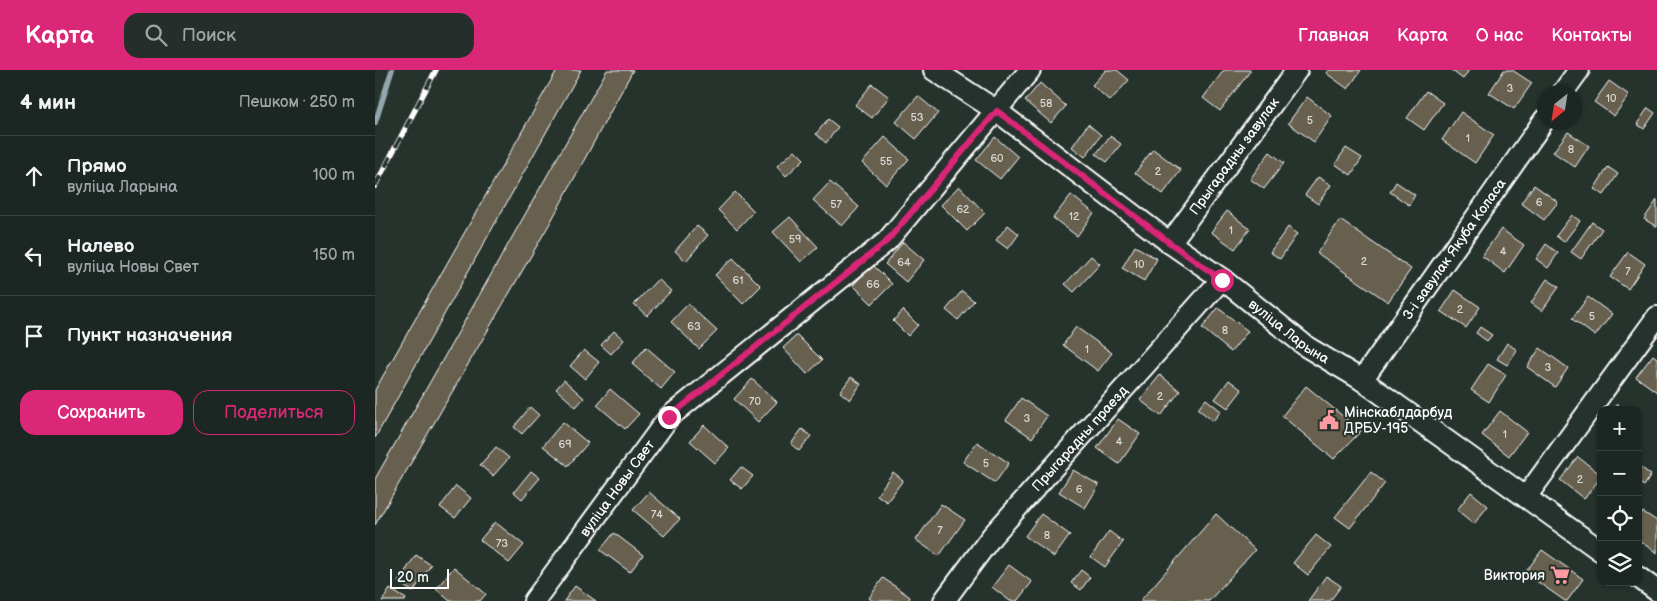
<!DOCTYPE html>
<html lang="ru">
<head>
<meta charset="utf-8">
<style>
  :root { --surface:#1c2622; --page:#252e2a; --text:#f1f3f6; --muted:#a0a5a5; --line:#3a4340; --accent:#db2777 }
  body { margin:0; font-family:"Balsamiq Sans",sans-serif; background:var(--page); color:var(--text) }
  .controls { position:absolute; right:15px; bottom:15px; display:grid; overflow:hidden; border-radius:10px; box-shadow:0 1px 4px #0004 }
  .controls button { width:45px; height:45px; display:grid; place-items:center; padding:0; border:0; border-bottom:1px solid var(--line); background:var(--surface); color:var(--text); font:25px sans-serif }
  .compass { position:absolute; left:1162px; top:15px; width:45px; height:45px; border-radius:50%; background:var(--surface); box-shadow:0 1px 4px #0004; rotate:210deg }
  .scale { position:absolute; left:15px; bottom:12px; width:59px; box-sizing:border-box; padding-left:5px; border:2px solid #fff; border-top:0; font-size:14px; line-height:18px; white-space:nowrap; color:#fff; -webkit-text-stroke:4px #26332d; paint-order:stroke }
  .stop { position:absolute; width:15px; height:15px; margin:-11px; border:4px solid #db2777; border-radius:50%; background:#fff }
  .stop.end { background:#db2777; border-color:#fff; box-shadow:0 1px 5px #0008 }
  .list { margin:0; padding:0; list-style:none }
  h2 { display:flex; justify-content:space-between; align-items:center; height:65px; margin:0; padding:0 20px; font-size:21px }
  h2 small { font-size:16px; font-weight:400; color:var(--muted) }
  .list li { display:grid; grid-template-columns:32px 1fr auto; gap:15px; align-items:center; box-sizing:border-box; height:80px; padding:0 20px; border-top:1px solid var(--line) }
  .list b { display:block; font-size:19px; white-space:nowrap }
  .list p { margin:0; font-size:16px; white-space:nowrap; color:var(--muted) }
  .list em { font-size:16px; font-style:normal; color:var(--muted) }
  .actions { display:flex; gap:10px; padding:15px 20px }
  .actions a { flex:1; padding:11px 0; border:1px solid var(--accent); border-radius:15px; text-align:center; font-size:18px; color:var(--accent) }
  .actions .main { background:var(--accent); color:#fff }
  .icon { flex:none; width:28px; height:28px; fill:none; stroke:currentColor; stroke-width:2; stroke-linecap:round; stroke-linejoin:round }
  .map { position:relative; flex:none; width:1282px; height:531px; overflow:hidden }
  header { display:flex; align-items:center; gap:30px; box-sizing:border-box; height:70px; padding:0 25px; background:var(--accent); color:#fff }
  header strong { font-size:24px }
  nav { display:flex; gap:28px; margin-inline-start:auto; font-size:18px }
  .search { width:350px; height:45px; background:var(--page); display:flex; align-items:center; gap:12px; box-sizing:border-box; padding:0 18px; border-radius:15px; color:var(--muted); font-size:19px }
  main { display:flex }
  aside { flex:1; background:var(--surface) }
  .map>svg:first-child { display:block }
</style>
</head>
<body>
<header>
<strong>Карта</strong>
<div class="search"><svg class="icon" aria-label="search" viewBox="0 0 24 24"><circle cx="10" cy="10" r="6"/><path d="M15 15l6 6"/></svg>Поиск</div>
<nav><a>Главная</a><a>Карта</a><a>О нас</a><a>Контакты</a></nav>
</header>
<main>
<aside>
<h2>4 мин<small>Пешком · 250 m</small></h2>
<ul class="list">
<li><svg class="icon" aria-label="ahead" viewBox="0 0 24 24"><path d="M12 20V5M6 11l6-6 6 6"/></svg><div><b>Прямо</b><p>вуліца Ларына</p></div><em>100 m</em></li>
<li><svg class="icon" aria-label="left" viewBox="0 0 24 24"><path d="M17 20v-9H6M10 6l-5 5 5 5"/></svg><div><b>Налево</b><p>вуліца Новы Свет</p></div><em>150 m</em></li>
<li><svg class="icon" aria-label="arrive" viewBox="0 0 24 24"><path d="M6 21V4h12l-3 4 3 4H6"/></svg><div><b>Пункт назначения</b></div></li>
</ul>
<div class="actions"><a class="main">Сохранить</a><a>Поделиться</a></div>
</aside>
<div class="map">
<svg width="1282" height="531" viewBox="0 0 1282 531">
  <rect width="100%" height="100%" fill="#26332d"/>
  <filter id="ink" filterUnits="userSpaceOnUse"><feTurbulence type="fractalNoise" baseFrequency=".02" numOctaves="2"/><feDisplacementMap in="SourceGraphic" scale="10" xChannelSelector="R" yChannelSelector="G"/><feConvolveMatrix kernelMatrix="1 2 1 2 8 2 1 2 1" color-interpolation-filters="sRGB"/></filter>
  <g filter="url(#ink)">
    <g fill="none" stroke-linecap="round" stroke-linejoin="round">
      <!-- stream -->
      <path stroke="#94a7ac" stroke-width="5.5" d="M0,53l17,-53"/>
    </g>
    <!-- building -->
    <path fill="#676150" stroke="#fff" d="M182,0h24l-206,368v-48z
      M232,0h26l-83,153 -175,302v-46z
      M731,0h11l12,10 -19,21 -18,-16z
      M849,0h27l-31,41 -17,-13z
      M953,0h33l-13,19 -22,-16z
      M1076,0h18l-6,9z
      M1129,0h8l20,13 -18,26 -25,-16z
      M1234,11l20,14 -15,21 -20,-14z
      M665,13l26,23 -15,17 -26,-22z
      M497,14l17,13 -17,21 -17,-13z
      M1051,21l17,12 -19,27 -17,-12z
      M543,26l20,17 -22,26 -20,-17z
      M932,27l25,19 -18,26 -26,-19z
      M1273,38l7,5 -11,16 -7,-5z
      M1086,42l33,23 -19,28 -33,-23z
      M453,49l10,8 -12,16 -10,-9z
      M713,54l13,11 -16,22 -13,-10z
      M1193,62l21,14 -14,21 -22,-15z
      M735,66l11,8 -14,18 -11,-8z
      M510,67l24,22 -23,26 -24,-22z
      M620,67l23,20 -18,22 -24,-19z
      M971,78l16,10 -11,17 -16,-11z
      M778,79l28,21 -18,24 -28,-21z
      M420,80l9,9 -18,17 -9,-10z
      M895,82l14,11 -20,26 -14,-10z
      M1233,97l10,7 -14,21 -10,-6z
      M943,107l13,8 -13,19 -13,-9z
      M455,112l29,25 -17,19 -29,-26z
      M1021,112l19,13 -6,10 -19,-13z
      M1159,115l24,17 -14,18 -23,-17z
      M584,116l26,27 -18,18 -26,-26z
      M360,122l19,19 -17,18 -19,-19z
      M696,125l23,18 -17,23 -24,-18z
      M1282,130v27l-13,-8z
      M852,141l23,18 -15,20 -24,-17z
      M1197,145l8,6 -16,21 -8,-6z
      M415,147l28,30 -17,15 -28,-30z
      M965,150l71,49 -23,33 -71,-49z
      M1217,152l10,7 -21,30 -10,-7z
      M633,155l11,9 -11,15 -12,-9z
      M322,156l11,9 -22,26 -11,-10z
      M913,157l9,7 -17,25 -10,-7z
      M1126,159l23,16 -19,28 -23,-17z
      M528,172l21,18 -18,22 -21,-18z
      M1171,174l12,9 -10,15 -12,-9z
      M760,176l22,13 -13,22 -22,-13z
      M1253,182l17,12 -17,25 -18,-12z
      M716,186l9,8 -26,28 -9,-8z
      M358,188l28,28 -18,18 -28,-29z
      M498,195l19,19 -20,20 -19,-19z
      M283,209l13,12 -24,25 -13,-12z
      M1172,209l12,8 -17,24 -11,-8z
      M1080,220l25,17 -14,21 -25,-17z
      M587,221l12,10 -16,19 -12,-10z
      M1213,227l24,17 -17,22 -23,-17z
      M313,234l29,27 -18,18 -28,-27z
      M843,238l30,23 -17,21 -29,-24z
      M528,240l15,15 -10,11 -15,-15z
      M701,257l36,26 -14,18 -35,-26z
      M1105,257l12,8 -5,6 -11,-8z
      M239,261l10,9 -13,14 -10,-9z
      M422,265l25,25 -15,14 -24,-26z
      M1132,273l10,7 -10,15 -10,-6z
      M271,277l29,25 -14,17 -29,-25z
      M1165,278l28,20 -13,19 -28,-20z
      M209,280l15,12 -14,17 -15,-13z
      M1278,285l4,3v34l-21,-15z
      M1113,294l18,11 -17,27 -18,-12z
      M785,305l20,16 -19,25 -21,-16z
      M476,307l10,7 -11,16 -10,-8z
      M377,309l25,23 -19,20 -24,-23z
      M189,310l20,18 -8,9 -20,-18z
      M854,310l13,10 -14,18 -13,-9z
      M931,316l55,45 -27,28 -52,-43z
      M235,319l29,25 -14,15 -28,-24z
      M646,328l26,18 -15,22 -26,-18z
      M831,329l15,12 -8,10 -15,-12z
      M1242,334l7,6h-12z
      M155,337l9,8 -17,19 -8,-7z
      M1125,341l27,21 -18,24 -27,-21z
      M743,349l22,15 -21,30 -22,-16z
      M188,352l25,21 -20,23 -25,-20z
      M329,355l25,23 -14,15 -25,-22z
      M427,359l9,7 -12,15 -8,-7z
      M602,372l32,21 -14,20 -32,-21z
      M121,377l13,11 -16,18 -13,-11z
      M1203,387l23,18v2l-17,22 -24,-19z
      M1263,395l13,10 -7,11 -6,-4z
      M366,397l12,9 -11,13 -12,-9z
      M698,400l26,15 -14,23 -26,-16z
      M156,401l9,7 -18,21 -8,-7z
      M518,402l10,8 -16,22 -10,-7z
      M996,402l14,11 -35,45 -15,-11z
      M81,416l15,12 -16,20 -15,-11z
      M274,422l31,27 -16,17 -31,-26z
      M1096,422l17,14 -14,18 -17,-14z
      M566,434l24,16 -26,36 -23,-16z
      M1268,442l14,9v32l-19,-13v-22z
      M666,444l29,21 -16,22 -29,-21z
      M841,444l39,36 -46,51h-69z
      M120,452l29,23 -15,18 -29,-23z
      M734,461l14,11 -18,25 -14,-10z
      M239,463l29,22 -13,17 -30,-22z
      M941,465l15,12 -23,28 -15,-12z
      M1167,480l41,29 -16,22h-2l-40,-28z
      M41,485l15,10 -18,27 -15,-10z
      M634,495l23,17 -15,19h-7l-18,-14z
      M79,497l32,27 -6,7h-30l-14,-12z
      M706,500l9,7 -9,13 -10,-7z
      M951,506l15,10 -11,15h-22z
      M508,508l27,19 -2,4h-35l-4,-3z
      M200,516l21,15h-32z
      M15,519l16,10 -1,2h-23z"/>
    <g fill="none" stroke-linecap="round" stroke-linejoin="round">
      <defs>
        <g id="minor">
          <path id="s1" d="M559,0l63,41 173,132 52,36 85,68 55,33 239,171"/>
          <path d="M1188,22l16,-22"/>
          <path id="s2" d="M795,173l127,-173"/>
          <path id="s3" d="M987,310l183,-261"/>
          <path d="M1151,427l131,-180"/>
          <path d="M1263,507l19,14"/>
          <path id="s4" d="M159,531l135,-184 218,-176 143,-171"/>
          <path id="s5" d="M569,531l48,-65 230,-257"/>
        </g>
      </defs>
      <!-- minor casing -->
      <use href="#minor" stroke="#fff" stroke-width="24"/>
      <!-- minor -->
      <use href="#minor" stroke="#26332d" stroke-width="20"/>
      <defs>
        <path id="rail" d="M0,116l61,-116"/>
      </defs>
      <!-- rail casing -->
      <use href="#rail" stroke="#fff" stroke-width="5.5"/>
      <!-- rail -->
      <use href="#rail" stroke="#26332d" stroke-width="4" stroke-dasharray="11" stroke-linecap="butt"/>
    </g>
  </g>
  <g fill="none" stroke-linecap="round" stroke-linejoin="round" filter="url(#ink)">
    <!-- route -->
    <path stroke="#db2777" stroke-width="6" d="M294,347l218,-176 110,-130 173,132 52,37"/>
  </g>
  <!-- icons -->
  <defs>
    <symbol id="civic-bare" viewBox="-9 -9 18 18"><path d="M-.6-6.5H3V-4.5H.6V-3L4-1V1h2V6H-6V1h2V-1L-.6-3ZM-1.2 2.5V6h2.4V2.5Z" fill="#ff9aa2" stroke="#26332d" stroke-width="2.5" paint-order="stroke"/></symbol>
    <symbol id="supermarket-bare" viewBox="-9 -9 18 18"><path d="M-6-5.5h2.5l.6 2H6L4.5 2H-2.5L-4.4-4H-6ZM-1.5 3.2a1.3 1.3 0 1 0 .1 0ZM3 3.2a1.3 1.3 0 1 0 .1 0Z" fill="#ff9aa2" stroke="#26332d" stroke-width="2.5" paint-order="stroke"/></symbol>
  </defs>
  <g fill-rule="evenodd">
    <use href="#civic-bare" x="940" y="336" width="28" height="28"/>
    <use href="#supermarket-bare" x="1171" y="491" width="28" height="28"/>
  </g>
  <g text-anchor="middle" stroke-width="4" stroke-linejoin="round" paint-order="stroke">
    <!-- number labels -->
    <g font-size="11" fill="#d9d8d3">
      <text x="1135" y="22">3</text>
      <text x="1236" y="32">10</text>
      <text x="671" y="37">58</text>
      <text x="542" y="51">53</text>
      <text x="935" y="54">5</text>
      <text x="1093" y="72">1</text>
      <text x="1196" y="83">8</text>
      <text x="622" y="92">60</text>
      <text x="511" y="95">55</text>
      <text x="783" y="105">2</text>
      <text x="1164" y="136">6</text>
      <text x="461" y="138">57</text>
      <text x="588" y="143">62</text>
      <text x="699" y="150">12</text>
      <text x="856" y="164">1</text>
      <text x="420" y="173">59</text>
      <text x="1128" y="185">4</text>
      <text x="989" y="195">2</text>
      <text x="529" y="196">64</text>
      <text x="764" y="198">10</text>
      <text x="1253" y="205">7</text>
      <text x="363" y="214">61</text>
      <text x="498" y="218">66</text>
      <text x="1085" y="243">2</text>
      <text x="1217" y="250">5</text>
      <text x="319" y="260">63</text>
      <text x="850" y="264">8</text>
      <text x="712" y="283">1</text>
      <text x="1173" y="301">3</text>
      <text x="785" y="330">2</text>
      <text x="380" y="335">70</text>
      <text x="652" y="352">3</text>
      <text x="1130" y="368">1</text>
      <text x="744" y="375">4</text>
      <text x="190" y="378">69</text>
      <text x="611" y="397">5</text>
      <text x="1205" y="413">2</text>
      <text x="704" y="423">6</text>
      <text x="282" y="448">74</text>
      <text x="565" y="464">7</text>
      <text x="672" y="469">8</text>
      <text x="127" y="477">73</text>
    </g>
    <!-- street labels -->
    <g font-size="14" fill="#fff" stroke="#26332d">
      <text dy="5" stroke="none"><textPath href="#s2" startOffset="108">Прыгарадны завулак</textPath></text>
      <text dy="5" stroke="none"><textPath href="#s3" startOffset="160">3-і завулак Якуба Коласа</textPath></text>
      <text dy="5" stroke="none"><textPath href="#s1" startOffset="441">вуліца Ларына</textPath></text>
      <text dy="5" stroke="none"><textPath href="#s5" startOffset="212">Прыгарадны праезд</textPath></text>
      <text dy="5" stroke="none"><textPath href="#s4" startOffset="140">вуліца Новы Свет</textPath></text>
    </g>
    <!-- poi labels -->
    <g font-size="14" fill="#fff" stroke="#26332d" text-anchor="start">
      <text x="969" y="347">Мінскаблдарбуд<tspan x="969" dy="16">ДРБУ-195</tspan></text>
      <text x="1170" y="510" text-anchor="end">Виктория</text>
    </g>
  </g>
</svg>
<div class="controls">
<button>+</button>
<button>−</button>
<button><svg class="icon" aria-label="locate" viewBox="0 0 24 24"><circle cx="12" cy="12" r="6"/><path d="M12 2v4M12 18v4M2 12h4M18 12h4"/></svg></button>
<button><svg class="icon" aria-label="layers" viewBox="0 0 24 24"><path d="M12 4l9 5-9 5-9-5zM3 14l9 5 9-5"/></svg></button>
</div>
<svg class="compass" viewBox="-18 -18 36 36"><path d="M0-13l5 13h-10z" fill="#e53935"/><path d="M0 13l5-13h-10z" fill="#a0a5a5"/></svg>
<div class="scale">20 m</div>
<div class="stop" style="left:847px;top:210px"></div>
<div class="stop end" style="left:294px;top:347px"></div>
</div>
</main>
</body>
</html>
